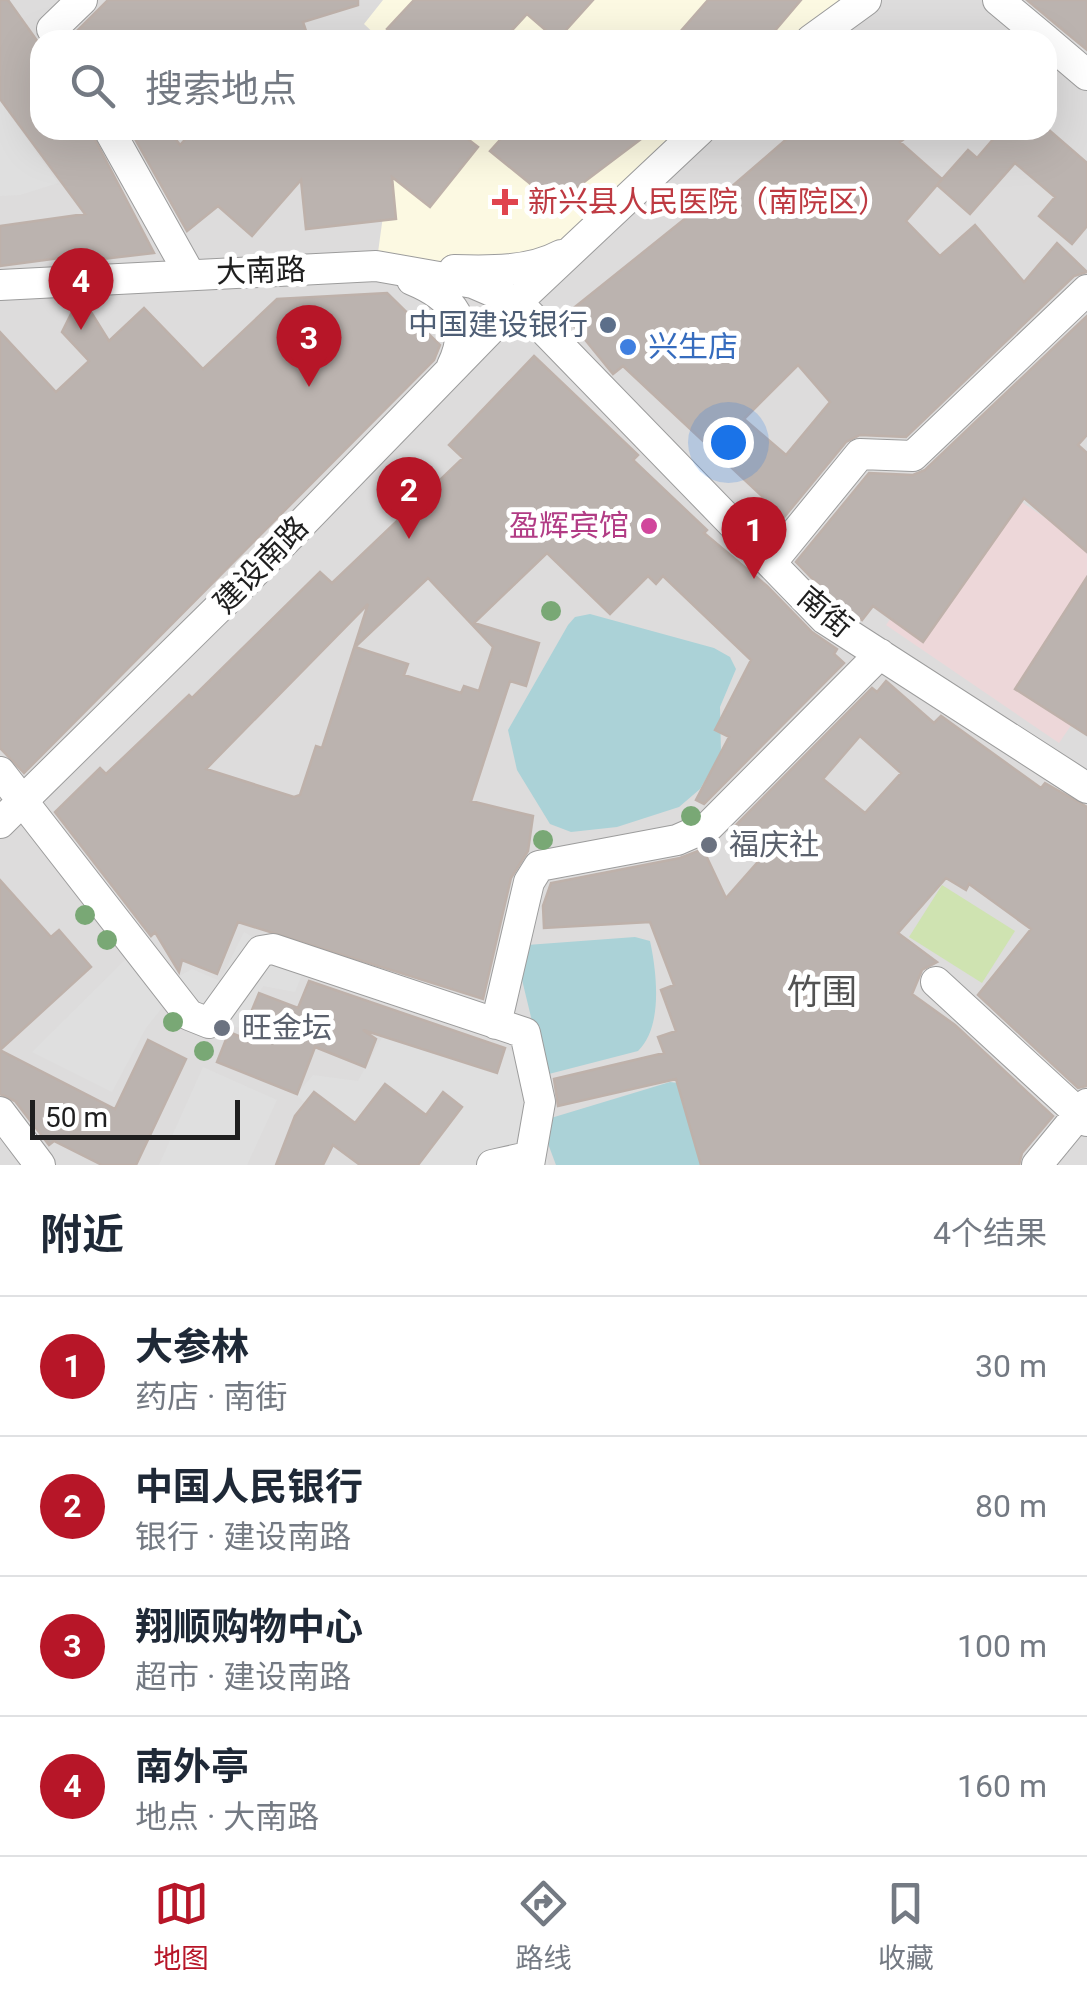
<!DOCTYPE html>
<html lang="zh">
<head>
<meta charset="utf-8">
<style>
  :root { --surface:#fff; --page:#f2f2f3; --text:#1f2937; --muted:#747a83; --line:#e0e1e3; --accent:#b71628 }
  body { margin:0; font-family:Roboto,"Noto Sans SC",sans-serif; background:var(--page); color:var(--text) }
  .scale { position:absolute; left:30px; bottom:25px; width:210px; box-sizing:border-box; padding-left:10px; border:5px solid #1f1f1f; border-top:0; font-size:28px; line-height:35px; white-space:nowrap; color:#1f1f1f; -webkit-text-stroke:8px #fff; paint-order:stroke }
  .you { position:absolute; left:728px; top:442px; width:35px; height:35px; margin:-25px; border:8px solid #fff; border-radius:50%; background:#1a73e8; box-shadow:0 0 0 15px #1a73e833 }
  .badge { display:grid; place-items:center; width:65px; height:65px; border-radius:50%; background:var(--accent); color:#fff; font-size:32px; font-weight:700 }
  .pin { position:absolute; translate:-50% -82px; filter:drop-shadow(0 2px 5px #0008) }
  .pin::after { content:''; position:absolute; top:52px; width:35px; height:30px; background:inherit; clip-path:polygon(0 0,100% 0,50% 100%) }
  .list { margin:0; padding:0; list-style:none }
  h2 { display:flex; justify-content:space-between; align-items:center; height:130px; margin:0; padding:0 40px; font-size:42px }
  h2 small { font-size:32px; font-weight:400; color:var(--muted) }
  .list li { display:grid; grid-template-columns:65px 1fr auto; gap:30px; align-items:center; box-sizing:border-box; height:140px; padding:0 40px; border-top:2px solid var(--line) }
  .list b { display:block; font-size:38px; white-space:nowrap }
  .list p { margin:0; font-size:32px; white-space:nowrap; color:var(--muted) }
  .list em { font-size:32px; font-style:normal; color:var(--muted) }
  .icon { flex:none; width:55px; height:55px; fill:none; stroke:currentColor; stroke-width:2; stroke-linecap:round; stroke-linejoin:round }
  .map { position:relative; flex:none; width:1087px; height:1165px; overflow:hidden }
  .search { position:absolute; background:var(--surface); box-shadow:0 10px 40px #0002; left:30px; right:30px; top:30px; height:110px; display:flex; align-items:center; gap:25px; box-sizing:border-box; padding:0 35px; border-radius:30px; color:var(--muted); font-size:38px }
  .sheet { height:690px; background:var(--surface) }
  nav { display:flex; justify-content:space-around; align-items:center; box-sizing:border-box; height:140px; border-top:2px solid var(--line); background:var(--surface); font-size:28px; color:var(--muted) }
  nav a { display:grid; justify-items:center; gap:5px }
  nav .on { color:var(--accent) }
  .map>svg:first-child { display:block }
</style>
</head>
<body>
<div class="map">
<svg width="1087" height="1165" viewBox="0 0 1087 1165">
  <rect width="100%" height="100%" fill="#eeebe6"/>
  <!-- residential -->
  <path fill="#dddcdc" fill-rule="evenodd" d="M0,0h1087v1165h-1087zM40,40h1007v90h-1007z"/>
  <!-- commercial -->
  <path fill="#edd7d9" d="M986,478l101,68v156l-28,41 -173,-118z"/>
  <!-- education -->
  <path fill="#fcf9e2" d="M383,0h483l-55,40h-430l-17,-16z
    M422,130h278l-183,172 -141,-35 14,-102z"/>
  <!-- grass -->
  <path fill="#cfe3b1" d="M942,885l73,46 -33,52 -73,-46z"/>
  <!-- parking -->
  <path fill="#dfdfdf" d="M0,101l58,82 -38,12 -20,1z
    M244,932l61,35 -10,25 -32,-6 -23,42 -66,-18 -14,-23 32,-18 28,12z
    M129,956l37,47 -20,25 -34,64 -80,-40z
    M395,1014l123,39 31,112h-174l-79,-70 17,-20 45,6z
    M203,1067l74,33 -30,65h-88z"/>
  <!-- water -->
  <path fill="#abd2d7" d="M590,614l124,34 16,9 6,12 -16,38 1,46 -21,36 -21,18 -62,20 -46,5 -21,-8 -33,-54 -9,-40 60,-105 7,-8z
    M635,937l15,4c7,32 13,86 -12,110l-93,24 -28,-116 10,-14z
    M670,1082l8,1 27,82h-149l-12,-32 7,-15z"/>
  <!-- building -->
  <path fill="#bbb3af" stroke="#beb1aa" stroke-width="2.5" fill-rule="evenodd" d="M0,0h8l32,45v85h50l64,123 -78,9 -1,-6 -75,10v-40l85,-12 -85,-115z
    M108,0h250v5l-55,17 6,18h-231l-2,-8z
    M414,0h179l-36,40 -30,-26 -24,26h-104l-12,-11z
    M708,0h93l-34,40h-94z
    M1027,0h60v50l-29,-24z
    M130,130h39l11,15 14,-15h262l22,17 -48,60 -38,-30 4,42 -90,10 -5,-49 -49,56 -34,-30 -31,25z
    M509,130h144l-98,74 -65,-53z
    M797,130h119l-16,12 42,37 -36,42 34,35 35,-31 49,57 33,-39 30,29 -13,4 -168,161 -46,-2 -14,7 -70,85 -22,-19 9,-11 -140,-131 -10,8 -48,-59 162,-130 3,3zM798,365l32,37 -44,53 -42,-36z
    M1001,130h48l38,33v63l-15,18 -33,-28 16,-19 -40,-34 -45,51 -33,-29 31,-35 9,8z
    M387,293l53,52 -6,15 -410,413 -24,-25v-416l56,60 33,-31 -27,-29 10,-20h19l18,29 35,-33 59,61 74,-70z
    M1087,316v119l-9,10 9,8v99l-63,-54 -101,144 -50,-36 -11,14 -25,-16 -41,-42 73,-89 44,2 12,-5z
    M534,356l104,99 -5,5 74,70 -3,3 63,53 45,46 25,17 -3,5 10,9 -140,141 -8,-4 33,-63 -14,-7 36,-70 -88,-84 -7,8 -8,-8 -38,38 -63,-61 -73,70 65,20 -13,43 -16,-5 -39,120 62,15 -5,35 -17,27 -28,121 -245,-77 -21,52 -35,-14 -3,12 -24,-40 -4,4 -96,-124 45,-44 6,6 83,-79 3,3 128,-126 12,11 131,-125 -14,-13zM428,578l65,69 -14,44 -15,-5 -3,7 -57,-18 4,-11 -53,-17zM368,604l-46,144 -6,-2 -16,49 -6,2 -88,-28z
    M1087,577v158l-72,-46z
    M886,681l48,42 7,-7 100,72 4,-5 42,24v279l-9,2 -100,-93 53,-66 -62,-45 -3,6 -20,-12 -48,55 39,29 -15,8 -10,24 43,31 98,91 -31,37 -3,12h-318l-25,-86 -118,27 -4,-27 110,-26 -6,-16 18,-6 -15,-41 13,-5 -24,-63 -106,6 -1,-22 8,-23 129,-25 23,-9 23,49 37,-42 -31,-27 140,-141 5,4zM860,736l41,37 -36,40 -42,-34z
    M0,880l51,57 8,-7 32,37 -91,83 115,59 33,-69 38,19 -50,106h-34l-48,-24 -5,4 -34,-44 -15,-7z
    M309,981l196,67 -8,25 -134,-43 13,9 -11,28 -50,-20 -18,47 -80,-32 12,-30 12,5 18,-44 39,15z
    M385,1084l41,31 17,-23 19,15 -44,58h-58l-27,-20 -10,20h-47l19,-49 19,-24 41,31z"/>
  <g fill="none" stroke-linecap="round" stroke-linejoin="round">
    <defs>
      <path id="minor" d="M998,0l48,40
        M59,40l-7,-11 30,-29
        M811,40l55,-40
        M1047,41l40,34
        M109,130l80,143
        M454,270c35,1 76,2 107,-15
        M412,280c41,17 61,42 40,86
        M0,285l376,-19 97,17 44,19 308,317 262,169
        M771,563l89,-109 53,2 174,-166
        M0,772l189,243 20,8 52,-72 12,-2 252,84 15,69 -11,63
        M0,823l246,-242 271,-279 183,-172
        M936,982l151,139
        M496,1024l33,-142 10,-16 138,-26 32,-14 171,-172
        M0,1112l40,53
        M492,1165l36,-8
        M1037,1165l50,-61"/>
    </defs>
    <!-- minor casing -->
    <use href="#minor" stroke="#9c9c9c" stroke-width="32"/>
    <!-- minor -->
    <use href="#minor" stroke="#fff" stroke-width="30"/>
  </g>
  <!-- trees -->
  <g fill="#79a875">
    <circle cx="551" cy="611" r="10"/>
    <circle cx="691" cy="816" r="10"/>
    <circle cx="543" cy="840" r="10"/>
    <circle cx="85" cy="915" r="10"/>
    <circle cx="107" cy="940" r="10"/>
    <circle cx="173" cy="1022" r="10"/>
    <circle cx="204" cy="1051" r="10"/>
  </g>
  <!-- markers -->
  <path fill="#e0444e" stroke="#fff" stroke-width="4" d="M500 187h10v10h10v10h-10v10h-10v-10h-10v-10h10z"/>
  <circle fill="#5c6f8a" stroke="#fff" stroke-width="4" cx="608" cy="325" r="10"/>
  <circle fill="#3f7fe0" stroke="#fff" stroke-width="4" cx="628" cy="347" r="10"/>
  <circle fill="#d1479c" stroke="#fff" stroke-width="4" cx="649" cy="526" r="10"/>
  <g fill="#6b7280" stroke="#fff" stroke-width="4">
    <circle cx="709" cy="845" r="10"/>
    <circle cx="222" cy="1028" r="10"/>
  </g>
  <g text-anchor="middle" stroke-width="10" stroke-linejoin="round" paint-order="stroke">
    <!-- health labels -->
    <g font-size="30" fill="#be3a42" stroke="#fff" text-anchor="start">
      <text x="528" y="212">新兴县人民医院（南院区）</text>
    </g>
    <!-- street labels -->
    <g font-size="30" fill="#1f1f1f" stroke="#fff">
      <text transform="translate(261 271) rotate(-2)" y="10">大南路</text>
      <text transform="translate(261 565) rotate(-46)" y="10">建设南路</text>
      <text transform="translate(825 612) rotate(40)" y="10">南街</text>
    </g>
    <!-- service labels -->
    <g font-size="30" fill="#4e5e75" stroke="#fff" text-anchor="end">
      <text x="588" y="335">中国建设银行</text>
    </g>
    <!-- shop labels -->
    <g font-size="30" fill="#366cbe" stroke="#fff" text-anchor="start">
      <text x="648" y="357">兴生店</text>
    </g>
    <!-- hotel labels -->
    <g font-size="30" fill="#b23c85" stroke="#fff" text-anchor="end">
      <text x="629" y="536">盈辉宾馆</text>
    </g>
    <!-- worship labels -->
    <g font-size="30" fill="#5b616d" stroke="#fff" text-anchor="start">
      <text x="729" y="855">福庆社</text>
      <text x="242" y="1038">旺金坛</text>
    </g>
    <!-- quarter labels -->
    <g font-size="35" fill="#525252" stroke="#fff">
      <text x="822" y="1004">竹围</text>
    </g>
  </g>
</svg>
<div class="scale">50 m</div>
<div class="you"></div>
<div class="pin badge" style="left:754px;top:579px">1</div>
<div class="pin badge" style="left:409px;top:539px">2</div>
<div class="pin badge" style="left:309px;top:387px">3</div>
<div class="pin badge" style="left:81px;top:330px">4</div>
<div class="search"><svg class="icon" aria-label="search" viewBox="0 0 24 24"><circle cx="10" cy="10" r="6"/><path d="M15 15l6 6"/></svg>搜索地点</div>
</div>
<section class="sheet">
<h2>附近<small>4个结果</small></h2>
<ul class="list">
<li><span class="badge">1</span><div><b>大参林</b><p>药店 · 南街</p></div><em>30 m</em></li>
<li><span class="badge">2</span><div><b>中国人民银行</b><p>银行 · 建设南路</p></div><em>80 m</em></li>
<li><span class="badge">3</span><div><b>翔顺购物中心</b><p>超市 · 建设南路</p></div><em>100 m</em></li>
<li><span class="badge">4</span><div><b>南外亭</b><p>地点 · 大南路</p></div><em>160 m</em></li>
</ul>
</section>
<nav>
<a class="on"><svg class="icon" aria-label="map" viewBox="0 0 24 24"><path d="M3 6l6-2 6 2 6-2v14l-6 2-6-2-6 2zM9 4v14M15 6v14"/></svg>地图</a>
<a><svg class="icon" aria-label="directions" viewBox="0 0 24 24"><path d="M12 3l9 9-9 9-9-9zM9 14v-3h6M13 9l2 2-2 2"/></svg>路线</a>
<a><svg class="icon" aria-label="saved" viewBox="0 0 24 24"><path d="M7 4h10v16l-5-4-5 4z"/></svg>收藏</a>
</nav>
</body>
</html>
